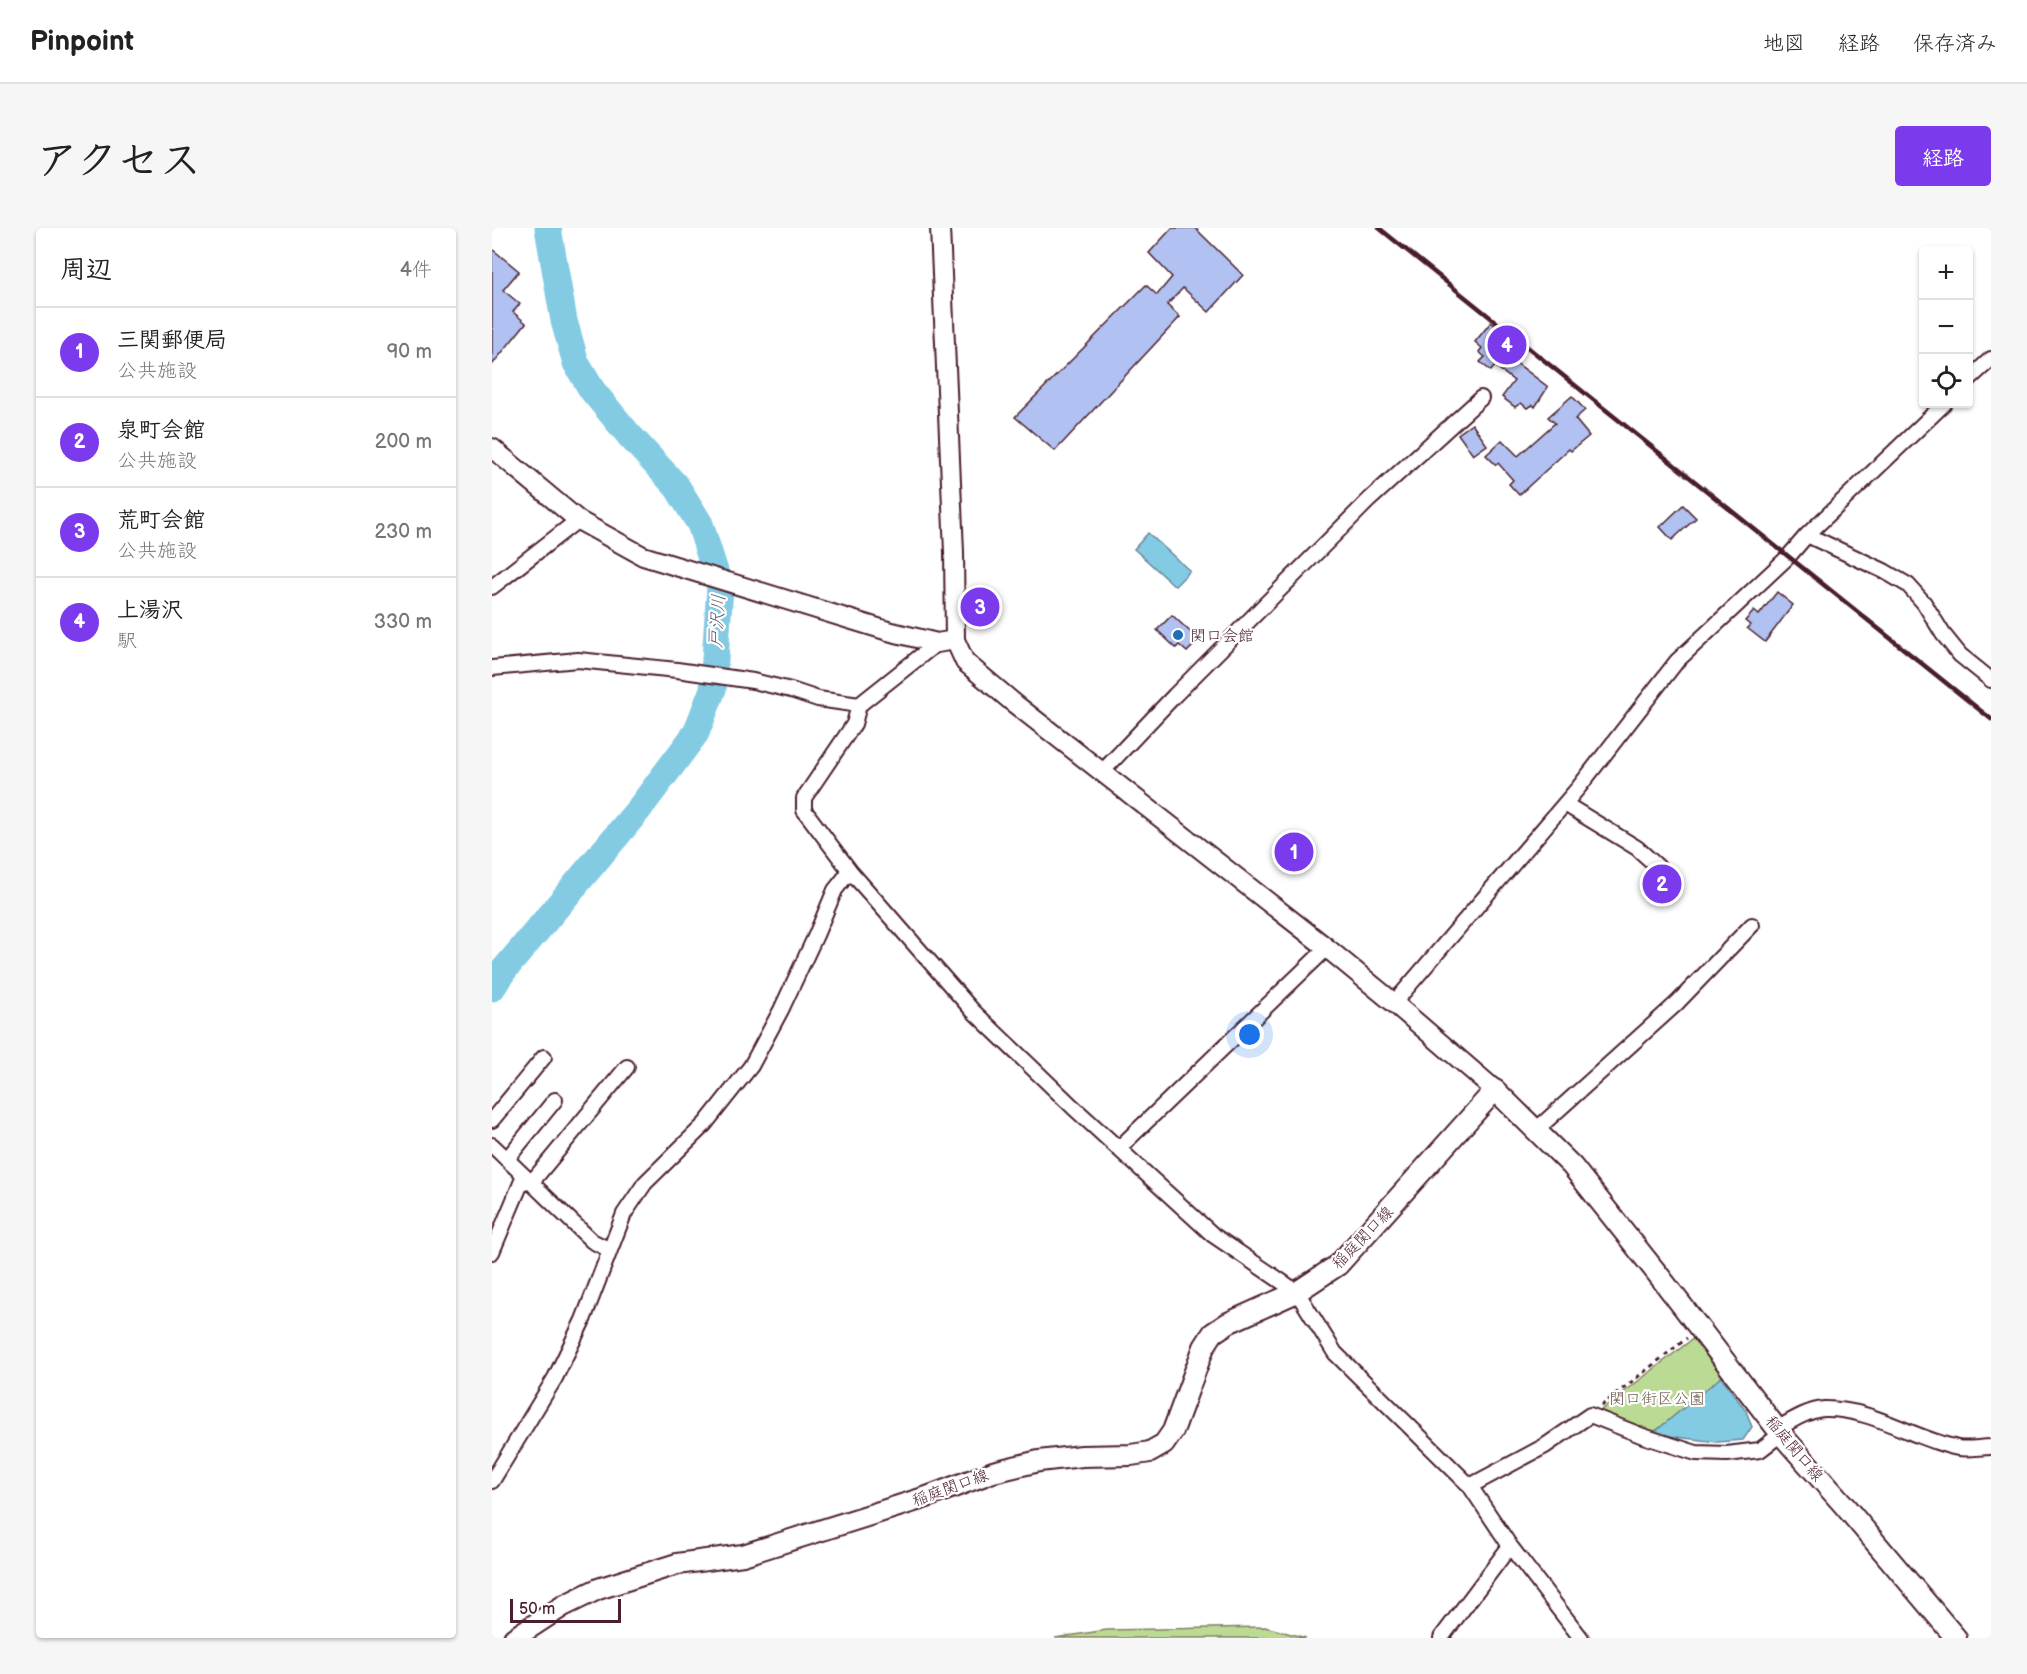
<!DOCTYPE html>
<html lang="ja">
<head>
<meta charset="utf-8">
<style>
  :root { --surface:#fff; --page:#f6f6f6; --text:#222; --muted:#767676; --line:#e0e0e0; --accent:#7c3aed }
  body { margin:0; font-family:"Balsamiq Sans","Klee One",sans-serif; background:var(--page); color:var(--text) }
  .controls { position:absolute; right:18px; top:18px; display:grid; overflow:hidden; border-radius:6px; box-shadow:0 2px 4px #0004 }
  .controls button { width:54px; height:54px; display:grid; place-items:center; padding:0; border:0; border-bottom:2px solid var(--line); background:var(--surface); color:var(--text); font:30px sans-serif }
  .scale { position:absolute; left:18px; bottom:15px; width:111px; box-sizing:border-box; padding-left:6px; border:3px solid #4a1f2b; border-top:0; font-size:16px; line-height:21px; white-space:nowrap; color:#4a1f2b; -webkit-text-stroke:4px #fff; paint-order:stroke }
  .you { position:absolute; left:758px; top:807px; width:21px; height:21px; margin:-15px; border:4px solid #fff; border-radius:50%; background:#1a73e8; box-shadow:0 0 0 9px #1a73e833 }
  .badge { display:grid; place-items:center; width:39px; height:39px; border-radius:50%; background:var(--accent); color:#fff; font-size:20px; font-weight:700 }
  .pin { position:absolute; translate:-50% -50%; border:3px solid #fff; box-shadow:0 2px 6px #0006 }
  .list { margin:0; padding:0; list-style:none }
  h2 { display:flex; justify-content:space-between; align-items:center; height:78px; margin:0; padding:0 24px; font-size:26px }
  h2 small { font-size:20px; font-weight:400; color:var(--muted) }
  .list li { display:grid; grid-template-columns:39px 1fr auto; gap:18px; align-items:center; box-sizing:border-box; height:90px; padding:0 24px; border-top:2px solid var(--line) }
  .list b { display:block; font-size:22px; white-space:nowrap }
  .list p { margin:0; font-size:20px; white-space:nowrap; color:var(--muted) }
  .list em { font-size:20px; font-style:normal; color:var(--muted) }
  .icon { flex:none; width:33px; height:33px; fill:none; stroke:currentColor; stroke-width:2; stroke-linecap:round; stroke-linejoin:round }
  .map { position:relative; flex:none; width:1499px; height:1410px; overflow:hidden; border-radius:6px }
  header { display:flex; align-items:center; gap:36px; box-sizing:border-box; height:84px; padding:0 30px; background:var(--surface); border-bottom:2px solid var(--line) }
  header strong { font-size:28px }
  nav { display:flex; gap:33px; margin-inline-start:auto; font-size:21px }
  .intro { display:flex; align-items:center; justify-content:space-between; box-sizing:border-box; height:144px; padding:0 36px }
  h1 { margin:0; font-size:42px }
  .button { padding:15px 27px; border-radius:6px; background:var(--accent); color:#fff; font-size:21px; font-weight:700 }
  main { display:flex; gap:36px; padding:0 36px }
  aside { flex:1; background:var(--surface); border-radius:6px; box-shadow:0 2px 4px #0004 }
  .map>svg:first-child { display:block }
</style>
</head>
<body>
<header>
<strong>Pinpoint</strong>
<nav><a>地図</a><a>経路</a><a>保存済み</a></nav>
</header>
<div class="intro"><h1>アクセス</h1><a class="button">経路</a></div>
<main>
<aside>
<h2>周辺<small>4件</small></h2>
<ul class="list">
<li><span class="badge">1</span><div><b>三関郵便局</b><p>公共施設</p></div><em>90 m</em></li>
<li><span class="badge">2</span><div><b>泉町会館</b><p>公共施設</p></div><em>200 m</em></li>
<li><span class="badge">3</span><div><b>荒町会館</b><p>公共施設</p></div><em>230 m</em></li>
<li><span class="badge">4</span><div><b>上湯沢</b><p>駅</p></div><em>330 m</em></li>
</ul>
</aside>
<div class="map">
<svg width="1499" height="1410" viewBox="0 0 1499 1410">
  <rect width="100%" height="100%" fill="#fff"/>
  <filter id="ink" filterUnits="userSpaceOnUse"><feTurbulence type="fractalNoise" baseFrequency=".0167" numOctaves="2"/><feDisplacementMap in="SourceGraphic" scale="12" xChannelSelector="R" yChannelSelector="G"/><feConvolveMatrix kernelMatrix="1 2 1 2 8 2 1 2 1" color-interpolation-filters="sRGB"/></filter>
  <g filter="url(#ink)">
    <!-- green -->
    <path fill="#bbdb94" stroke="#827d60" stroke-width="1.5" d="M1207,1106l30,37 -77,63 -55,-21z
      M773,1399l41,11h-251l52,-8z"/>
    <!-- water -->
    <path fill="#83cbe3" stroke="#6c8699" stroke-width="1.5" d="M656,305l42,38 -15,15 -41,-37z
      M1229,1149l25,34 6,16 -9,13 -26,2 -65,-8z"/>
    <g fill="none" stroke-linecap="round" stroke-linejoin="round">
      <!-- river -->
      <path stroke="#83cbe3" stroke-width="27" d="M0,760l12,-18 135,-161 57,-76 17,-44 7,-102 -20,-63 -23,-37 -48,-52 -37,-45 -16,-27 -12,-42 -16,-93"/>
    </g>
    <!-- building -->
    <path fill="#b1c1f1" stroke="#4a1f2b" stroke-width="1.5" d="M680,0h23l48,47 -34,37 -26,-24 -16,17 13,12 -125,134 -40,-34 131,-132 11,10 15,-18 -23,-24z
      M0,21l27,22 -16,19 17,14 -7,8 13,11 -34,42z
      M999,94l34,28 -10,12 33,25 -13,20 -2,-2 -6,3 -6,-5 -6,4 -13,-10 12,-16 -19,-15 -4,5 -11,-9 5,-5 -6,-5 3,-4 -7,-6z
      M1080,168l13,14 -10,9 14,17 -18,15 -2,-2 -50,46 -10,-11 4,-4 -15,-17 -2,2 -10,-10 16,-15 16,16 37,-33 -7,-6z
      M980,196l15,21 -14,10 -15,-21z
      M1191,277l13,13 -24,22 -12,-13z
      M1285,364l16,13 -28,37 -18,-14 3,-3 -5,-4 9,-10 5,4z
      M501,365l3,18 -30,4v-18z
      M680,387l27,25 -12,12 -8,-7 -3,3 -19,-18z
      M1172,646l10,8 -12,14 -12,-11 8,-9z"/>
    <g fill="none" stroke-linecap="round" stroke-linejoin="round">
      <defs>
        <path id="minor" d="M1476,152l23,-21
          M1315,307l77,36 24,14 16,18 19,31 17,21 31,25
          M0,359l86,-67
          M445,415l-78,62 -5,19 -50,74v12l46,61 123,140 100,96 140,128 84,57 38,61 135,133 40,60 71,92
          M0,440l86,-8 99,10 76,11 38,9 27,9 41,6
          M611,543l72,-76 194,-195 112,-102
          M1073,576l72,44 21,19
          M902,775l185,-216 98,-126 111,-104 19,-22 137,-131
          M0,892l52,-63
          M1044,902l140,-126 76,-79
          M0,917l100,96 18,9
          M627,920l208,-200
          M15,931l48,-59
          M39,955l96,-116
          M0,1024l32,-76
          M1285,1201c14,-8 31,-19 47,-20 48,-1 89,30 134,39 11,2 22,-1 33,-1
          M0,1253l63,-103 28,-58 41,-106 21,-31 60,-59 46,-58 30,-56 35,-75 19,-45 15,-19
          M978,1258l75,-40 45,-31 53,21 53,17 31,1 33,-4 21,-16
          M949,1410l69,-92"/>
        <path id="tertiary" d="M448,0l14,324 1,88 10,22 50,42 312,244 67,55 101,87
          M0,220l86,72 65,36 245,75 49,12 18,-3"/>
        <path id="secondary" d="M22,1410l49,-32 35,-17 79,-25 66,-9 184,-58 66,-25 46,-11 43,-5 49,-1 19,-3 14,-8 9,-13 31,-84 9,-14 15,-10 69,-31 41,-27 157,-175 77,76 88,111 121,157 62,70 113,134"/>
      </defs>
      <!-- minor casing -->
      <use href="#minor" stroke="#4a1f2b" stroke-width="18"/>
      <!-- tertiary casing -->
      <use href="#tertiary" stroke="#4a1f2b" stroke-width="22"/>
      <!-- secondary casing -->
      <use href="#secondary" stroke="#4a1f2b" stroke-width="24"/>
      <!-- path -->
      <path stroke="#4a1f2b" stroke-width="3" stroke-dasharray="4.5 4.5" stroke-linecap="butt" d="M1109,1178l86,-68"/>
      <!-- minor -->
      <use href="#minor" stroke="#fff" stroke-width="14"/>
      <!-- tertiary -->
      <use href="#tertiary" stroke="#fff" stroke-width="18"/>
      <!-- secondary -->
      <use href="#secondary" stroke="#fff" stroke-width="20"/>
      <!-- rail -->
      <path stroke="#4a1f2b" stroke-width="4.5" d="M887,0l612,491"/>
    </g>
  </g>
  <!-- markers -->
  <circle fill="#1f6fb2" stroke="#fff" stroke-width="2" cx="686" cy="407" r="6"/>
  <g text-anchor="middle" stroke-width="4.5" stroke-linejoin="round" paint-order="stroke">
    <!-- poi labels -->
    <g font-size="16" fill="#4a1f2b" stroke="#fff" text-anchor="start">
      <text x="698" y="413">関口会館</text>
    </g>
    <!-- street labels -->
    <g font-size="16" fill="#4a1f2b" stroke="#fff">
      <text transform="translate(870 1009) rotate(-46)" y="6">稲庭関口線</text>
      <text transform="translate(1303 1220) rotate(50)" y="6">稲庭関口線</text>
      <text transform="translate(458 1259) rotate(-20)" y="6">稲庭関口線</text>
    </g>
    <!-- park labels -->
    <g font-size="16" fill="#6c574a" stroke="#fff">
      <text x="1165" y="1176">関口街区公園</text>
    </g>
    <!-- water labels -->
    <g font-size="18" font-style="italic" fill="#5e5b6b" stroke="#fff">
      <text transform="translate(225 393) rotate(-86)" y="6">戸沢川</text>
    </g>
  </g>
</svg>
<div class="controls">
<button>+</button>
<button>−</button>
<button><svg class="icon" aria-label="locate" viewBox="0 0 24 24"><circle cx="12" cy="12" r="6"/><path d="M12 2v4M12 18v4M2 12h4M18 12h4"/></svg></button>
</div>
<div class="scale">50 m</div>
<div class="you"></div>
<div class="pin badge" style="left:802px;top:624px">1</div>
<div class="pin badge" style="left:1170px;top:656px">2</div>
<div class="pin badge" style="left:488px;top:379px">3</div>
<div class="pin badge" style="left:1015px;top:117px">4</div>
</div>
</main>
</body>
</html>
